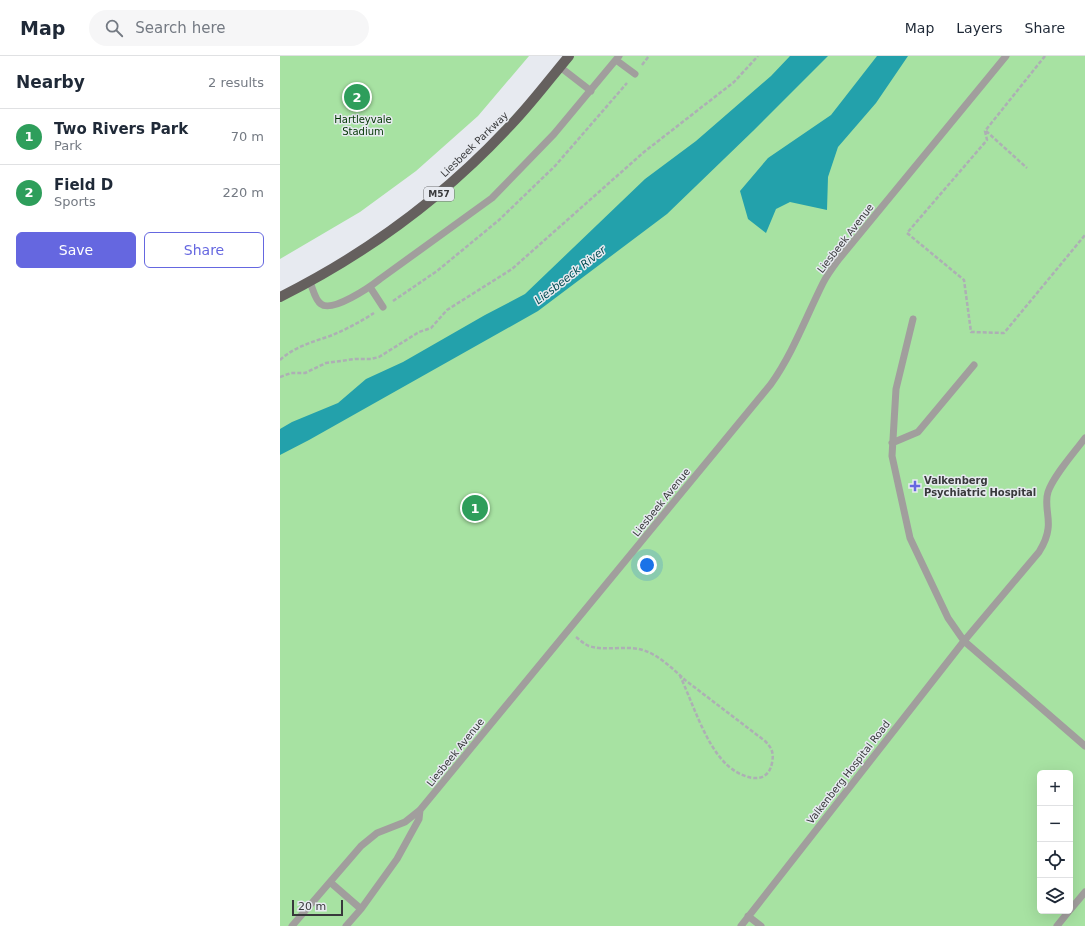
<!DOCTYPE html>
<html lang="en">
<head>
<meta charset="utf-8">
<style>
  :root { --surface:#fff; --page:#f6f6f7; --text:#1f2937; --muted:#747a83; --line:#e0e1e3; --accent:#6567e0 }
  body { margin:0; font-family:"DejaVu Sans",sans-serif; background:var(--page); color:var(--text) }
  .controls { position:absolute; right:12px; bottom:12px; display:grid; overflow:hidden; border-radius:6px; box-shadow:0 4px 16px #0002 }
  .controls button { width:36px; height:36px; display:grid; place-items:center; padding:0; border:0; border-bottom:1px solid var(--line); background:var(--surface); color:var(--text); font:20px sans-serif }
  .scale { position:absolute; left:12px; bottom:10px; width:51px; box-sizing:border-box; padding-left:4px; border:2px solid #38393b; border-top:0; font-size:11px; line-height:14px; white-space:nowrap; color:#38393b; -webkit-text-stroke:3px #e7eaf0; paint-order:stroke }
  .you { position:absolute; left:367px; top:509px; width:14px; height:14px; margin:-10px; border:3px solid #fff; border-radius:50%; background:#1a73e8; box-shadow:0 0 0 6px #1a73e833 }
  .badge { display:grid; place-items:center; width:26px; height:26px; border-radius:50%; background:var(--accent); color:#fff; font-size:13px; font-weight:700 }
  .pin { position:absolute; translate:-50% -50%; border:2px solid #fff; box-shadow:0 1px 4px #0006 }
  .list { margin:0; padding:0; list-style:none }
  h2 { display:flex; justify-content:space-between; align-items:center; height:52px; margin:0; padding:0 16px; font-size:17px }
  h2 small { font-size:13px; font-weight:400; color:var(--muted) }
  .list li { display:grid; grid-template-columns:26px 1fr auto; gap:12px; align-items:center; box-sizing:border-box; height:56px; padding:0 16px; border-top:1px solid var(--line) }
  .list b { display:block; font-size:15px; white-space:nowrap }
  .list p { margin:0; font-size:13px; white-space:nowrap; color:var(--muted) }
  .list em { font-size:13px; font-style:normal; color:var(--muted) }
  .actions { display:flex; gap:8px; padding:12px 16px }
  .actions a { flex:1; padding:9px 0; border:1px solid var(--accent); border-radius:6px; text-align:center; font-size:14px; color:var(--accent) }
  .actions .main { background:var(--accent); color:#fff }
  .icon { flex:none; width:22px; height:22px; fill:none; stroke:currentColor; stroke-width:2; stroke-linecap:round; stroke-linejoin:round }
  .map { position:relative; flex:none; width:805px; height:870px; overflow:hidden }
  header { display:flex; align-items:center; gap:24px; box-sizing:border-box; height:56px; padding:0 20px; background:var(--surface); border-bottom:1px solid var(--line) }
  header strong { font-size:19px }
  nav { display:flex; gap:22px; margin-inline-start:auto; font-size:14px }
  .search { width:280px; height:36px; background:var(--page); display:flex; align-items:center; gap:10px; box-sizing:border-box; padding:0 14px; border-radius:22px; color:var(--muted); font-size:15px }
  main { display:flex }
  aside { flex:1; background:var(--surface) }
  .map>svg:first-child { display:block }
</style>
</head>
<body>
<header>
<strong>Map</strong>
<div class="search"><svg class="icon" aria-label="search" viewBox="0 0 24 24"><circle cx="10" cy="10" r="6"/><path d="M15 15l6 6"/></svg>Search here</div>
<nav><a>Map</a><a>Layers</a><a>Share</a></nav>
</header>
<main>
<aside>
<h2>Nearby<small>2 results</small></h2>
<ul class="list">
<li><span class="badge" style="background:#2e9e5b">1</span><div><b>Two Rivers Park</b><p>Park</p></div><em>70 m</em></li>
<li><span class="badge" style="background:#2e9e5b">2</span><div><b>Field D</b><p>Sports</p></div><em>220 m</em></li>
</ul>
<div class="actions"><a class="main">Save</a><a>Share</a></div>
</aside>
<div class="map">
<svg width="805" height="870" viewBox="0 0 805 870">
  <rect width="100%" height="100%" fill="#e7eaf0"/>
  <!-- green -->
  <path fill="#a7e2a2" fill-rule="evenodd" d="M0,0h249l-51,60 -62,55 -56,41 -80,47z
    M289,0h516v870h-805v-629l17,-8 146,-99zM760,717h30v138h-30z"/>
  <!-- water -->
  <path fill="#23a1ab" d="M510,0h38l-75,75 -86,83 -129,97 -229,129 -29,15v-26l12,-7 46,-19 28,-24 37,-17 82,-47 40,-21 120,-115 51,-38 75,-65z
    M597,0h31l-32,47 -38,44 -10,30 -1,33 -37,-8 -14,7 -10,24 -18,-14 -8,-28 28,-33 63,-43z"/>
  <g fill="none" stroke-linecap="round" stroke-linejoin="round">
    <!-- path -->
    <path stroke="#adafb4" stroke-width="2.5" stroke-dasharray="4 2" stroke-linecap="butt" d="M765,0l-60,75 2,9 -80,93 57,47 7,52 33,1 81,-98
      M362,9l7,-9
      M706,75l41,37
      M113,245l44,-30 62,-51 56,-54 72,-83
      M0,304c14,-13 32,-18 50,-24 15,-6 30,-14 44,-23
      M0,321l11,-4h14l21,-10 29,-4h16l8,-2 40,-25 12,-4 16,-18 65,-41 132,-117 90,-70 24,-26
      M296,581c4,3 8,7 13,9 16,5 34,0 50,3 18,4 33,19 46,31l80,61c7,7 9,12 7,22 -5,26 -34,13 -46,1 -22,-22 -33,-61 -46,-88"/>
    <!-- lane -->
    <path stroke="#a19e9d" stroke-width="7" d="M336,4l19,14
      M280,11l31,24
      M30,226c3,7 5,18 11,22 11,9 49,-17 59,-25l112,-81 62,-64 65,-78
      M90,231l13,20
      M633,263l-17,70 -4,67 18,82 38,80 16,23 121,105
      M612,387l26,-11 56,-67
      M50,826l31,27 -15,17
      M81,853l36,-50 22,-40 1,-9
      M790,854l15,-18
      M468,860l13,10
      M12,870l69,-80 16,-13 28,-11 15,-12 351,-426c22,-31 35,-67 52,-101 4,-8 10,-16 16,-24l167,-203
      M461,870l223,-285 75,-89c5,-8 8,-14 9,-23 2,-12 -4,-25 0,-37 6,-17 26,-39 37,-54
      M777,870l12,-15"/>
    <!-- primary -->
    <path stroke="#65605e" stroke-width="10" d="M0,241c84,-42 161,-98 226,-167 23,-23 42,-49 63,-74"/>
  </g>
  <!-- markers -->
  <path fill="#6567e0" stroke="#e7eaf0" stroke-width="1.5" d="M633 424h4v4h4v4h-4v4h-4v-4h-4v-4h4z"/>
  <g text-anchor="middle" stroke-width="3" stroke-linejoin="round" paint-order="stroke">
    <!-- shield labels -->
    <rect fill="#e7eaf0" stroke="#6c6e71" stroke-width="1" x="144" y="131" width="30" height="14" rx="3"/>
    <g font-size="9" font-weight="bold" fill="#38393b">
      <text x="159" y="141">M57</text>
    </g>
    <!-- park labels -->
    <g font-size="10" fill="#023602" stroke="#e7eaf0">
      <text x="83" y="67">Hartleyvale<tspan x="83" dy="12">Stadium</tspan></text>
    </g>
    <!-- street labels -->
    <g font-size="10" fill="#38393b" stroke="#e7eaf0">
      <text transform="translate(194 88) rotate(-44)" y="4">Liesbeek Parkway</text>
      <text transform="translate(565 182) rotate(-52)" y="4">Liesbeek Avenue</text>
      <text transform="translate(381 446) rotate(-51)" y="4">Liesbeek Avenue</text>
      <text transform="translate(175 696) rotate(-51)" y="4">Liesbeek Avenue</text>
      <text transform="translate(568 716) rotate(-52)" y="4">Valkenberg Hospital Road</text>
    </g>
    <!-- poi labels -->
    <g font-size="10" font-weight="bold" fill="#38393b" stroke="#e7eaf0" text-anchor="start">
      <text x="644" y="428">Valkenberg<tspan x="644" dy="12">Psychiatric Hospital</tspan></text>
    </g>
    <!-- water labels -->
    <g font-size="11" font-style="italic" fill="#034c52" stroke="#e7eaf0">
      <text transform="translate(290 219) rotate(-38)" y="4">Liesbeeck River</text>
    </g>
  </g>
</svg>
<div class="controls">
<button>+</button>
<button>−</button>
<button><svg class="icon" aria-label="locate" viewBox="0 0 24 24"><circle cx="12" cy="12" r="6"/><path d="M12 2v4M12 18v4M2 12h4M18 12h4"/></svg></button>
<button><svg class="icon" aria-label="layers" viewBox="0 0 24 24"><path d="M12 4l9 5-9 5-9-5zM3 14l9 5 9-5"/></svg></button>
</div>
<div class="scale">20 m</div>
<div class="you"></div>
<div class="pin badge" style="left:195px;top:452px;background:#2e9e5b">1</div>
<div class="pin badge" style="left:77px;top:41px;background:#2e9e5b">2</div>
</div>
</main>
</body>
</html>
